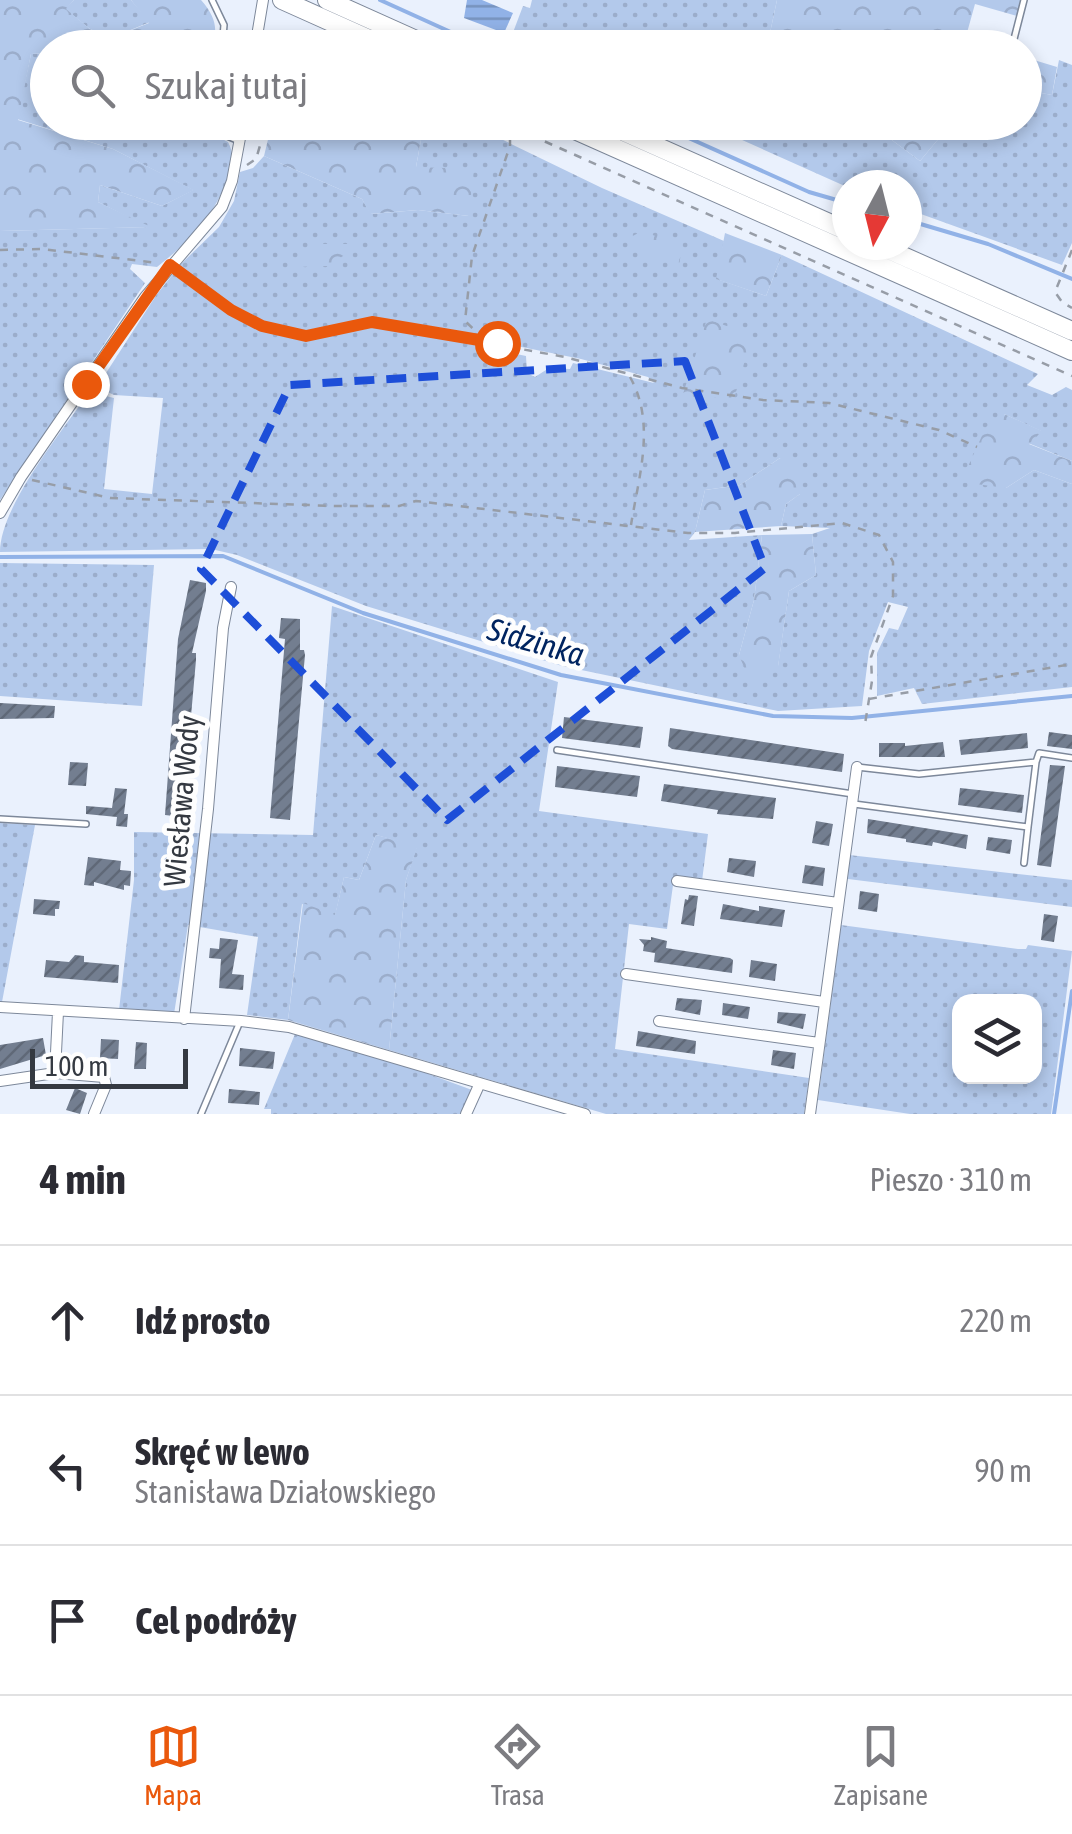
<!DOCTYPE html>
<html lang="pl">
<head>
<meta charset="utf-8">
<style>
  :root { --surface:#fff; --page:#f2f2f3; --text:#2b2b33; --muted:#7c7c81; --line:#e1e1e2; --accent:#ea580c }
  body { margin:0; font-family:"Asap Condensed",sans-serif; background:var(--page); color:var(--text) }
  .controls { position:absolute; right:30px; bottom:30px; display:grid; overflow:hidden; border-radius:20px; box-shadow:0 5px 15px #0003 }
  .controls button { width:90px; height:90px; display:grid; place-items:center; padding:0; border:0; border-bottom:2px solid var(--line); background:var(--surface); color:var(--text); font:50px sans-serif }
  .compass { position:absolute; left:832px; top:170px; width:90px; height:90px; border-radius:50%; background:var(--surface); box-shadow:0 5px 15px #0003; rotate:187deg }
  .scale { position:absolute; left:30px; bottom:25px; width:158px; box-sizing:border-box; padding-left:10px; border:5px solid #343941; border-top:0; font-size:28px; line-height:35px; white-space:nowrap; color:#343941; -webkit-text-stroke:8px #fefefe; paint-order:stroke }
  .stop { position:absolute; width:30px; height:30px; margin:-22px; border:8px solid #ea580c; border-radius:50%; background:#fff }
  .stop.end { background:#ea580c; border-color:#fff; box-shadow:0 2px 10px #0008 }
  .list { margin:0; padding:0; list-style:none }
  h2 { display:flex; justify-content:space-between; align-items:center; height:130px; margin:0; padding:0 40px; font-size:42px }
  h2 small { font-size:32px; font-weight:400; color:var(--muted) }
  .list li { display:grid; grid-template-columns:65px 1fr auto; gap:30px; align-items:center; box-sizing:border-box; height:150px; padding:0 40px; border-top:2px solid var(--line) }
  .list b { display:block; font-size:38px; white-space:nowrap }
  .list p { margin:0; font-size:32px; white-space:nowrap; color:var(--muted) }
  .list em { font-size:32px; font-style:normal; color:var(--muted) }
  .icon { flex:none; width:55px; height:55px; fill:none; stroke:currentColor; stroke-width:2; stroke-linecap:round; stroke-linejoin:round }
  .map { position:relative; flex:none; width:1072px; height:1114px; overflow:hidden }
  .search { position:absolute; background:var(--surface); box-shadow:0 5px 15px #0003; left:30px; right:30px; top:30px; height:110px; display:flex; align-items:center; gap:25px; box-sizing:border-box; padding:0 35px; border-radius:55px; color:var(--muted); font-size:38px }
  .sheet { height:580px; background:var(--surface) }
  nav { display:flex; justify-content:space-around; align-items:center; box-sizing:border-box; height:140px; border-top:2px solid var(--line); background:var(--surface); font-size:28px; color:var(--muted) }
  nav a { display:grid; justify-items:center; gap:5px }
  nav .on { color:var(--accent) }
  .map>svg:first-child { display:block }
</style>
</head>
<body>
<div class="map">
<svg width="1072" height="1114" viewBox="0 0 1072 1114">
  <defs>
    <pattern id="grass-dots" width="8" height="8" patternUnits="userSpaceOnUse" patternTransform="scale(2.5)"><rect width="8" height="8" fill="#b3c9eb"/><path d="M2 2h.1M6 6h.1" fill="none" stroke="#9badcb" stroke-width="1.8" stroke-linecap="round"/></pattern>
    <pattern id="forest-crowns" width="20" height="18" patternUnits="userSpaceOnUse" patternTransform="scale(2.5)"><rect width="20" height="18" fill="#b3c9eb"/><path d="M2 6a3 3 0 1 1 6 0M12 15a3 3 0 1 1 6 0" fill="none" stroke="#9badcb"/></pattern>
    <pattern id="water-rules" width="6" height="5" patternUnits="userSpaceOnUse" patternTransform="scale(2.5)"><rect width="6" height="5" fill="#91b2e7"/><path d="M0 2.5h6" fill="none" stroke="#7792bd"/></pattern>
    <pattern id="building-hatch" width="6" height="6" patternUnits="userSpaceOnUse" patternTransform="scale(2.5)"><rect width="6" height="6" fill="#737e90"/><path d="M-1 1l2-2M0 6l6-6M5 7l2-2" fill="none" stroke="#5f6877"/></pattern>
  </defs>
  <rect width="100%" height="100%" fill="#eaf1fd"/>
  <!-- grass -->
  <path fill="url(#grass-dots)" fill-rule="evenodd" d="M74,0h57l19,22 -39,16 -21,-9 -25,-20z
    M532,0h245l-10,47 -244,1 -14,-5 14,-37 7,2z
    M47,53l1,69 151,1 8,8 21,11c6,11 4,18 1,30 -11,41 -39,69 -72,95l-25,-3 -2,5 15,14 -145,217v-269l148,-4 -50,-25 2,-17 62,21 31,-16 -80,-41 -96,-30 14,-65z
    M1059,60l13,5v178l-10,22 -155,-56v-24l-60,2 -143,-64h165l51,38 30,-36 9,3 4,-5 61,-1 1,-32 27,5z
    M424,123h44l134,65 122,53 -7,38 49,17 16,-41 256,119 -11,11 25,10 14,-8 6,3v71l-44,-18 13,-12 -37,-17 2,74 28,-18 38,14v203l-150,17 -8,-16 -37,8v-43l12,-25 9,2 10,-23 -20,-5 -19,49 -7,55 -84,5 -216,-45 -196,-60 -129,-51 -26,-6 -211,3c0,-46 62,-120 89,-160l25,6 -10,91 48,5 11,-96 -49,-3 -17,-8 60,-93 25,-31 37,-36 15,-26 6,-29 13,-4 11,-12 98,43 9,15 47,-4 51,6 -53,-49zM399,322l182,37 67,18 6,6 -81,-20 -3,6 -21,-1 -14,9 -8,-4 -1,-17 -127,-27zM780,458l20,36 -14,10 -5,22 49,2 -18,6 4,41 -27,16 -11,75 -39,-11 15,-55 8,-65 -73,5 6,-8 10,-42 35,-5z
    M0,563l154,2 -12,141 -142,-10z
    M332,606l226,76 -19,129 169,23 -6,47 -28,-3 -7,51 -38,-5 -14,125 194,29 -5,36h-198l-217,-64 17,-170 11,-34 -41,-11 -17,45 -15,-3 -9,39 -33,-12 -14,116 -41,-5 11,-78 -70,-12 -14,89 -55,-4 15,-130v-48l179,3z
    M0,823l35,2 -33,177h-2z
    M849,855l223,25v27l-224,-28z
    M841,925l177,24h8l2,-4 44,6 -21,163h-141l-92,-14zM960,1002h74v74h-74z
    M295,1034l112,32 65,24 -11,24h-190v-5h-7z"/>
  <!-- forest -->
  <path fill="url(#forest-crowns)" d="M0,0h74l-8,9 24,20 21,9 38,-15 -18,-23h70c14,16 17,27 12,47l-165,1 -1,5 -16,1 -13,66 95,29 81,41 -32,16 -62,-21 -2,17 53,25 -151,4z
    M777,0h244l-4,16 -42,-12 -10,36 25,7h-223z
    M1024,57l33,10 -5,28 -27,-5z
    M272,123h152l-8,44 58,2 -5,47 -51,-6 -48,4 -8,-15 -98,-43z
    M869,123h94l-4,5 -9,-3 -30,36z
    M642,231l40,15 -3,20 -48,-16 -2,-12z
    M725,233l57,22 -16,41 -50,-17z
    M312,244h49l-33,22 -33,1z
    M707,319l45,16 -18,64 -51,-5z
    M1004,414l38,17 -13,13 43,17v23l-38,-14 -28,18 -45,-6 25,-55z
    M780,458l18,6 5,16 -3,14 -14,10 -5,22 -86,6 10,-42 35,-5z
    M812,534l4,41 -27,16 -11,76 -28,15 -11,-27 15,-55 8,-65z
    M376,835l42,10 -12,35 -17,170 -101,-30 15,-117 32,12 9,-38 15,3z"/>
  <!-- water -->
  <path fill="url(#water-rules)" d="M467,0h15l31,13 -9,20 -40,-15z"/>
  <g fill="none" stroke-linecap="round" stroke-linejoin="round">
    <!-- stream -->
    <path stroke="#91b2e7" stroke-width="4" d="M380,0l106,48
      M653,122l156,70 38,11
      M907,220l81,24 84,35
      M0,557l223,-1 140,57 198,62 212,41 79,2 220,-22
      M1054,1114l18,-123"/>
  </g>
  <!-- building -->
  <path fill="url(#building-hatch)" d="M190,580l16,3v8l-14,62h4v7l-14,157 -17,-2 13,-176z
    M281,618l19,1v31h4l1,5 -15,165 -20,-2 15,-179 -6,-1z
    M0,703l55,3 -1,12 -54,1z
    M564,717l79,10 -3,21 -78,-10z
    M670,728l174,26 -2,18 -170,-23 -4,-3z
    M1049,732l23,3v14l-25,-3z
    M1027,733l1,15 -67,7 -2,-15z
    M943,742l2,15h-66v-14h26v3z
    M70,762l18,1 -2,23 -18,-1z
    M1050,765l15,1 -14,101 -14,-2z
    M557,766l83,10 -3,21 -82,-10z
    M664,784l112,14 -3,21 -56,-5 1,-4 -57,-9z
    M115,788l12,1 -3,25h4l-1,13 -11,-1 1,-9 -31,-3v-8l26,2z
    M960,788l64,7 -2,18 -64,-8z
    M868,819l100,16 -2,14 -33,-7 -1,4 -26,-4v-3l-39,-6z
    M816,821l17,3 -4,22 -17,-3z
    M988,837l24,3 -2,14 -24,-4z
    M88,857l33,4 -1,9 11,1 -1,15 -6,-1v5l-30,-8v4l-10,-1z
    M729,858l27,3 -2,16 -27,-5z
    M805,865l20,3 -2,18 -21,-3z
    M860,891l19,3 -2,18 -19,-3z
    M689,895l9,1 -4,30 -13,-2 4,-25 3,1z
    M34,899l26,2 -1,8h-4v7l-22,-2z
    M723,904l36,7v-5l26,4 -3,17 -62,-8z
    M1044,914l14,2 -4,26 -13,-2z
    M651,937l16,4 -1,7 64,10 3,2 -1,13 -78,-11 1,-9 -12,-2 1,-6 -5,-6 12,1z
    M220,938l18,2 -6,34 12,1 -1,15 -24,-2 2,-29 -12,-1 1,-10 9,1z
    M75,955l9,1v6l35,3 -1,18 -74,-6 2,-17 23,2z
    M751,960l26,4 -2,17 -26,-4z
    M677,998l25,2 -2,15 -25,-5z
    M723,1003l27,4 -2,12 -26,-4z
    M778,1012l28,2 -3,15 -26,-6z
    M638,1031l58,10 -1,13 -59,-8z
    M43,1038l3,17 -46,14v-24z
    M101,1039l18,1 -1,19 -18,-1z
    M136,1042l11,1 -1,26h-12z
    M240,1048l35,4 -2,17 -34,-3z
    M773,1050l23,3 -2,16 -23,-4z
    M75,1088l12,5 -7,21 -14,-4z
    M229,1089l31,3 -1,13 -31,-2z"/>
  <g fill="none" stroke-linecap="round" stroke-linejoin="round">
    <defs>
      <path id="service" d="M212,0l12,25 -2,23
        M1014,39l10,-39
        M208,122l5,8 26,11
        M557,750l296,44
        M1036,762l3,-9 33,5
        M854,804l174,23 8,-65 -117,12 -62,-7
        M0,819l86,5
        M1024,863l4,-36
        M201,1114l38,-90"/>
      <path id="minor" d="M255,48l8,-48
        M0,513l21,-36 124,-180 77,-90 10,-26 11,-59
        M677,881l161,22
        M626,974l198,28
        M0,1007l241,14 48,6 296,87
        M58,1012l-3,61 49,4 2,8 -12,29
        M184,1019l24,-210 15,-181 8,-41
        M659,1021l160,22
        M0,1081l55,-8
        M466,1114l14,-31
        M810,1114l47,-347"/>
      <path id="motorway" d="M282,0l107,48
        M327,0l107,48
        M557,122l515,229
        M602,122l245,109
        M878,245l194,86"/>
    </defs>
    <!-- service casing -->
    <use href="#service" stroke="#7d889a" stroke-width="8"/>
    <!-- minor casing -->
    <use href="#minor" stroke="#7d889a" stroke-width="12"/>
    <!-- motorway casing -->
    <use href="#motorway" stroke="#7d889a" stroke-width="20"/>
    <!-- path -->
    <path stroke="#979da7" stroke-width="2.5" stroke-dasharray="8 8" stroke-linecap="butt" d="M501,122l571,254
      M247,165l9,-6 11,-37
      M0,250l42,-1 116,14
      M1072,250l-17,42 7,10 10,6
      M178,271l53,39 31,16 44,10 66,-14 193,35 117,31 81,12 66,3 110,27 38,17
      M484,339l-19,-18 7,-65 38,-110v-19
      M630,377c26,46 9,98 1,148
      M32,480l78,18 225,8h64l17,-5 272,32h47l107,-10 37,12 14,27v34l-22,61 1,24 -7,43
      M869,699l203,-35"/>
    <!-- service -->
    <use href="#service" stroke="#fff" stroke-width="5"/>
    <!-- minor -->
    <use href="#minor" stroke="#fff" stroke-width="10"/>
    <!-- motorway -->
    <use href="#motorway" stroke="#fff" stroke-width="18"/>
  </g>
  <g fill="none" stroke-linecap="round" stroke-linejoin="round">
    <!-- route -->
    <path stroke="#ea580c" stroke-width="12" d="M86,384l84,-119 61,45 31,16 44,10 66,-14 125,21"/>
  </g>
  <!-- marked area -->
  <path fill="none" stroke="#1d4ed8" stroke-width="8" stroke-dasharray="20 12" stroke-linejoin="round" d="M685,361l80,207 -318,252 -246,-251 89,-184z"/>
  <g text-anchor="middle" stroke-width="10" stroke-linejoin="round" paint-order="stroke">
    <!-- street labels -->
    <g font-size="30" fill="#343941" stroke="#fefefe">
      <text transform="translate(182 801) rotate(-85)" y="10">Wiesława Wody</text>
    </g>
    <!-- water labels -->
    <g font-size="32" font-style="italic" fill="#002460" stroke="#fefefe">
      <text transform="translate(536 642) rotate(16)" y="11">Sidzinka</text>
    </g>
  </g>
</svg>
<div class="controls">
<button><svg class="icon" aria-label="layers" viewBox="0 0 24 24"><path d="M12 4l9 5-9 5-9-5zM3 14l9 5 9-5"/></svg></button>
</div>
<svg class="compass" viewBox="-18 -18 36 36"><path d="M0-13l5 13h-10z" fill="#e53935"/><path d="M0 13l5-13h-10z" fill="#7c7c81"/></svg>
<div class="scale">100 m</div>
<div class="stop" style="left:497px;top:343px"></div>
<div class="stop end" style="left:86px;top:384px"></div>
<div class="search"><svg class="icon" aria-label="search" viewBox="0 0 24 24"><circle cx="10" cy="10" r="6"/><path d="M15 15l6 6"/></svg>Szukaj tutaj</div>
</div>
<section class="sheet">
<h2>4 min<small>Pieszo · 310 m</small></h2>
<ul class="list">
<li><svg class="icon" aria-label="ahead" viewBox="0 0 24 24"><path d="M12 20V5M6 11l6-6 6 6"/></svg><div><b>Idź prosto</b></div><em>220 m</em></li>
<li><svg class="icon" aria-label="left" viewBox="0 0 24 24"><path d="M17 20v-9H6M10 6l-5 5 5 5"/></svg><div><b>Skręć w lewo</b><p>Stanisława Działowskiego</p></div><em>90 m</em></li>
<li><svg class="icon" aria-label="arrive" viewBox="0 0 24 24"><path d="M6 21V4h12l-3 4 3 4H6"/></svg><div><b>Cel podróży</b></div></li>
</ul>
</section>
<nav>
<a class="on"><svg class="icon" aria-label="map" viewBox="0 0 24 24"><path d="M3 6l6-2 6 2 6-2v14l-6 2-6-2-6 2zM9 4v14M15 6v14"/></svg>Mapa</a>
<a><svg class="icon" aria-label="directions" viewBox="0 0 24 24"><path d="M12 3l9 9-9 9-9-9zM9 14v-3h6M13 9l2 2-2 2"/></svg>Trasa</a>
<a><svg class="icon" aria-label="saved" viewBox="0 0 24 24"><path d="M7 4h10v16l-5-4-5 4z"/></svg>Zapisane</a>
</nav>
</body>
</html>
